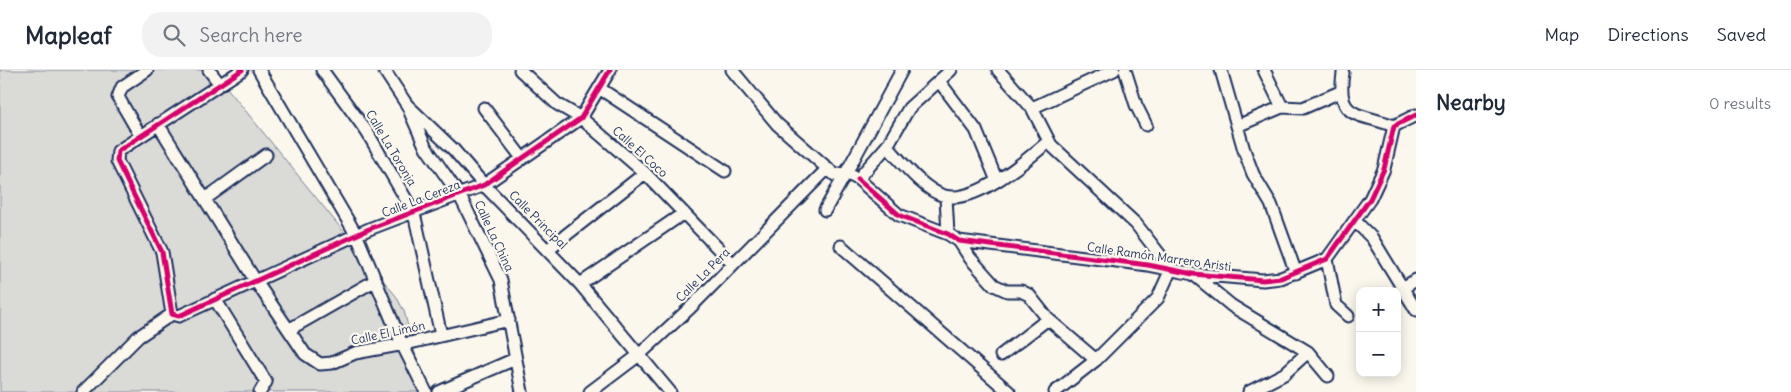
<!DOCTYPE html>
<html lang="en">
<head>
<meta charset="utf-8">
<style>
  :root { --surface:#fff; --page:#f2f2f3; --text:#1f2937; --muted:#747a83; --line:#e0e1e3 }
  body { margin:0; font-family:Delius,sans-serif; background:var(--page); color:var(--text) }
  .controls { position:absolute; right:15px; bottom:15px; display:grid; overflow:hidden; border-radius:10px; box-shadow:0 2px 12px #0003 }
  .controls button { width:45px; height:45px; display:grid; place-items:center; padding:0; border:0; border-bottom:1px solid var(--line); background:var(--surface); color:var(--text); font:25px sans-serif }
  .list { margin:0; padding:0; list-style:none }
  h2 { display:flex; justify-content:space-between; align-items:center; height:65px; margin:0; padding:0 20px; font-size:21px }
  h2 small { font-size:16px; font-weight:400; color:var(--muted) }
  .icon { flex:none; width:28px; height:28px; fill:none; stroke:currentColor; stroke-width:2; stroke-linecap:round; stroke-linejoin:round }
  .map { position:relative; flex:none; width:1416px; height:322px; overflow:hidden }
  header { display:flex; align-items:center; gap:30px; box-sizing:border-box; height:70px; padding:0 25px; background:var(--surface); border-bottom:1px solid var(--line) }
  header strong { font-size:24px }
  nav { display:flex; gap:28px; margin-inline-start:auto; font-size:18px }
  .search { width:350px; height:45px; background:var(--page); display:flex; align-items:center; gap:12px; box-sizing:border-box; padding:0 18px; border-radius:20px; color:var(--muted); font-size:19px }
  main { display:flex }
  aside { flex:1; background:var(--surface) }
  .map>svg:first-child { display:block }
</style>
</head>
<body>
<header>
<strong>Mapleaf</strong>
<div class="search"><svg class="icon" aria-label="search" viewBox="0 0 24 24"><circle cx="10" cy="10" r="6"/><path d="M15 15l6 6"/></svg>Search here</div>
<nav><a>Map</a><a>Directions</a><a>Saved</a></nav>
</header>
<main>
<div class="map">
<svg width="1416" height="322" viewBox="0 0 1416 322">
  <rect width="100%" height="100%" fill="#fbf7ec"/>
  <filter id="ink" filterUnits="userSpaceOnUse"><feTurbulence type="fractalNoise" baseFrequency=".02" numOctaves="2"/><feDisplacementMap in="SourceGraphic" scale="10" xChannelSelector="R" yChannelSelector="G"/><feConvolveMatrix kernelMatrix="1 2 1 2 8 2 1 2 1" color-interpolation-filters="sRGB"/></filter>
  <g filter="url(#ink)">
    <!-- green -->
    <path fill="#dadad7" stroke="#7a849a" d="M0,0h217l6,13 173,213 8,15 21,81h-425z"/>
    <g fill="none" stroke-linecap="round" stroke-linejoin="round">
      <defs>
        <path id="minor" d="M209,0l10,13
          M242,0l-124,81 -1,10 45,91 10,62 7,2 190,-87 115,-44 97,-67 29,-48
          M259,0l98,166 45,108 24,48
          M322,0l45,62 47,81 27,122
          M384,0l23,35 46,44 31,36 96,99 90,108
          M520,0l37,34 24,14 64,55 88,91
          M732,0l45,54 58,51 11,-2 56,-103
          M998,0l34,38 19,37 85,79 35,45 -13,29 -62,62 -41,32
          M1125,0l11,35 10,20
          M1221,0l23,80 9,24 18,30 25,69
          M1264,0l18,37
          M1343,3c-7,48 16,39 51,53
          M939,11l37,49 21,51
          M599,18l126,83
          M484,38l38,50
          M1032,38l82,-38
          M410,42l15,34 35,50 41,84 21,112
          M158,54l97,156 50,74 15,10 12,-1 23,-10 55,-10 99,-23
          M1237,56l45,-19 21,1 37,-16
          M140,65l-22,-38 4,-10 25,-17
          M887,76c14,15 37,45 58,50 31,8 82,-36 104,-55
          M858,109l41,36 49,19 11,7 189,24 45,9 70,6 18,-2 46,-19 43,-60 14,-30 10,-43 22,-11
          M946,127l2,37
          M205,129l61,-44
          M825,140l21,-37 12,6 29,-33 22,-38 42,-38
          M1355,151l17,17 44,72
          M959,171l11,17 24,27 13,6h14l8,4 19,24 48,41
          M841,176l168,146
          M547,180l98,-77
          M1327,189l9,46 12,11
          M1193,204l39,32 76,46 20,24
          M580,214l104,-71
          M1399,220l17,-10
          M215,229l51,83 -6,10
          M290,259l86,-49
          M1001,285l47,-36
          M83,322l55,-55 34,-23
          M439,322l76,-33
          M590,322l49,-37 51,-47 138,-140
          M1249,322l35,-18 24,-22"/>
      </defs>
      <!-- minor casing -->
      <use href="#minor" stroke="#1b2f5e" stroke-width="15"/>
      <!-- minor -->
      <use href="#minor" stroke="#fbf7ec" stroke-width="11"/>
      <defs>
        <path id="cycleway" d="M242,0l-124,81 -1,10 45,91 10,62 7,2 190,-87 115,-44 97,-67 29,-48
          M858,109l41,36 49,19 11,7 189,24 45,9 70,6 18,-2 46,-19 43,-60 14,-30 10,-43 22,-11"/>
      </defs>
      <!-- cycleway casing -->
      <use href="#cycleway" stroke="#fbf7ec" stroke-width="8"/>
      <!-- cycleway -->
      <use href="#cycleway" stroke="#d6006c" stroke-width="5"/>
    </g>
  </g>
  <g text-anchor="middle" stroke-width="4.5" stroke-linejoin="round" paint-order="stroke">
    <!-- street labels -->
    <g font-size="12" fill="#1b2f5e" stroke="#fbf7ec">
      <text transform="translate(391 78) rotate(59)" y="4">Calle La Toronja</text>
      <text transform="translate(640 82) rotate(42)" y="4">Calle El Coco</text>
      <text transform="translate(421 129) rotate(-21)" y="4">Calle La Cereza</text>
      <text transform="translate(538 150) rotate(45)" y="4">Calle Principal</text>
      <text transform="translate(494 166) rotate(65)" y="4">Calle La China</text>
      <text transform="translate(1159 187) rotate(8)" y="4">Calle Ramón Marrero Aristi</text>
      <text transform="translate(703 205) rotate(-45)" y="4">Calle La Pera</text>
      <text transform="translate(388 263) rotate(-12)" y="4">Calle El Limón</text>
    </g>
  </g>
</svg>
<div class="controls">
<button>+</button>
<button>−</button>
</div>
</div>
<aside>
<h2>Nearby<small>0 results</small></h2>
<ul class="list">
</ul>
</aside>
</main>
</body>
</html>
